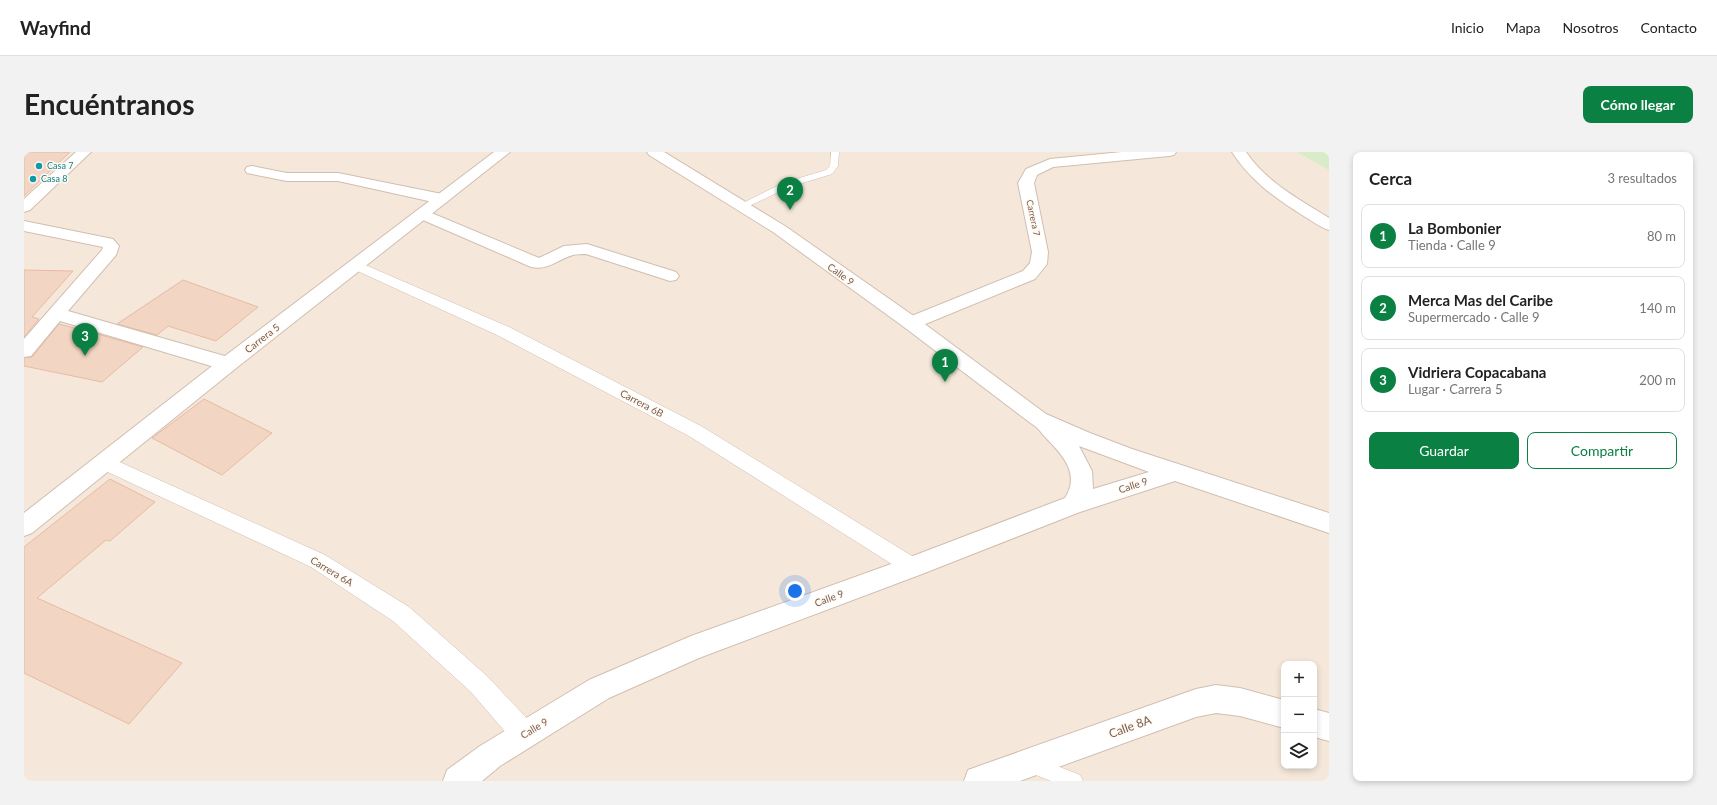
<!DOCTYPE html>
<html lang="es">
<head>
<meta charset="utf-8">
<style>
  :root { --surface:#fff; --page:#f2f2f2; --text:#222; --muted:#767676; --line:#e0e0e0; --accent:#0b8043 }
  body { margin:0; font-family:Lato,sans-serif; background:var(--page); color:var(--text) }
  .controls { position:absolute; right:12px; bottom:12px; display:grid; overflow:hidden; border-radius:8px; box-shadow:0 2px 6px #0003 }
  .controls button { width:36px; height:36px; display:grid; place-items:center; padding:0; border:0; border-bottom:1px solid var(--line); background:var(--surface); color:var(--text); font:20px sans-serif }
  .you { position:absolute; left:771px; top:439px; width:14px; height:14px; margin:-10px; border:3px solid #fff; border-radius:50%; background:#1a73e8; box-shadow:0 0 0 6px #1a73e833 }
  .badge { display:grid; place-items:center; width:26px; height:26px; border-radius:50%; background:var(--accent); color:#fff; font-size:13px; font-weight:700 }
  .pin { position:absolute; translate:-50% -33px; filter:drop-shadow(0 1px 2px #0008) }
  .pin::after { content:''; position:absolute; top:21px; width:14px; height:12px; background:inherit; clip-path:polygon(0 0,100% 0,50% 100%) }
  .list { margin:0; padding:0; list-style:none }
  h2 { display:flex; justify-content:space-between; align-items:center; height:52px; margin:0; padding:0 16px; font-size:17px }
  h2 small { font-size:13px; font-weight:400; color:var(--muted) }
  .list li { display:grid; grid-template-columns:26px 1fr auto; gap:12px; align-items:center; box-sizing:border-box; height:64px; margin:0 8px 8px; padding:0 8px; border:1px solid var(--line); border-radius:8px }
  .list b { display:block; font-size:15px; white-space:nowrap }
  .list p { margin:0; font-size:13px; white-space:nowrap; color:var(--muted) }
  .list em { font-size:13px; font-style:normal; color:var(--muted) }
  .actions { display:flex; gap:8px; padding:12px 16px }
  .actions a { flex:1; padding:9px 0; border:1px solid var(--accent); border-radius:8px; text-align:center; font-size:14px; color:var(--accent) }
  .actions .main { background:var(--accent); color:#fff }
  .icon { flex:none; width:22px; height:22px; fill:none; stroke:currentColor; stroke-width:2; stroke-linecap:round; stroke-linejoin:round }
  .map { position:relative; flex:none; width:1305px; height:629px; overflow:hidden; border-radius:8px }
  header { display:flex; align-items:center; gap:24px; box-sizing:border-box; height:56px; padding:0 20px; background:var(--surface); border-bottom:1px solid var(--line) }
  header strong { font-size:19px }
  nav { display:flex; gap:22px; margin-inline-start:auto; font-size:14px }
  .intro { display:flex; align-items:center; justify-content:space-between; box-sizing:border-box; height:96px; padding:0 24px }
  h1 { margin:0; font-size:28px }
  .button { padding:10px 18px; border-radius:8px; background:var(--accent); color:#fff; font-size:14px; font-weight:700 }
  main { display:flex; gap:24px; padding:0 24px }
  aside { flex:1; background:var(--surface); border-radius:8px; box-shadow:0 2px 6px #0003 }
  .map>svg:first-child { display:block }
</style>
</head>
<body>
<header>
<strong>Wayfind</strong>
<nav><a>Inicio</a><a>Mapa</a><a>Nosotros</a><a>Contacto</a></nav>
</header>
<div class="intro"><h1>Encuéntranos</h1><a class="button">Cómo llegar</a></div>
<main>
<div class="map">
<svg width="1305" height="629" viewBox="0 0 1305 629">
  <rect width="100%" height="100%" fill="#fdf6ec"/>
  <!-- residential -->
  <path fill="#f5e8da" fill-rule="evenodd" d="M0,0h1305v629h-1305zM1260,512h30v102h-30z"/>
  <!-- green -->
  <path fill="#d8ecc9" d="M1273,0h32v18z"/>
  <!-- building -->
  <path fill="#f3d5c3" stroke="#e6bba3" d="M0,0h46l-46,44z
    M0,118l49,1 -41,46 7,2 -15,18z
    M159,128l75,27 -42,34 -48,-15 -11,9 -40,-11z
    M35,172l42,11 42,12 -41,35 -78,-16v-8l8,-1z
    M180,247l68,34 -50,42 -70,-37z
    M86,327l45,23 -45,39 -4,-1 -69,58 145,65 -53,61 -105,-51v-126z"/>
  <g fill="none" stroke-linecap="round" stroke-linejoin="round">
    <defs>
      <path id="service" d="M807,0h8l-1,14 -6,8 -43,13 -44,21 -3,1 -5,-3 46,-23 43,-13 4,-4z
        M1008,604l48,19 3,6h-32l-25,-10 -3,-6 3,-6z"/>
      <path id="pedestrian" d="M332,109l153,66 192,99 219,135 4,6 -4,6 -7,3 -7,-3 -217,-137 -192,-101 -146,-67 -2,-3 2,-3z
        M80,303l221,100 84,52 78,69 46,49 3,9 -3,9 -9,3 -9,-3 -44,-51 -78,-71 -82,-54 -214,-100 -2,-5 2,-5z"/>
      <path id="minor" d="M52,0h15l-61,58 -6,2v-13z
        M1098,0h54l-2,3 -5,1 -116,11 -16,8 -3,8 14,69 -1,12 -12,15 -117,48 -7,2 -7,-2 -2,-4 2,-4 119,-48 7,-8 2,-11 -14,-69 8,-14 24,-10z
        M1208,0h14c20,30 53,47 83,66v12c-10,-3 -18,-10 -27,-15 -27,-17 -52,-35 -70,-63z
        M228,14l35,7h51l104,21 5,2 3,3 -3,3 -5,2 -104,-23h-51l-40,-8 -2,-3 2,-3z
        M398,57l117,49 25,-12 23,-2 89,28 3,4 -3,4 -6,1 -84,-27c-4,0 -9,0 -13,1 -15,4 -25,16 -42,12l-115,-50 -2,-3 2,-3z
        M0,69l89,18 6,7 -3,9 -48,56 167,48 3,5 -3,5 -7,2 -168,-50 -29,35 -7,1v-18l78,-89 1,-3 -79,-16z
        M1192,533l24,3 44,12v28l-44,-12 -24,-3 -20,4 -176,64h-56l4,-11 11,-4 217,-77z
        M1290,557l15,4v28l-15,-4z"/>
      <path id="tertiary" d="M470,0h16l-275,217 -203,164 -8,3v-23l197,-154z
        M623,0h17l121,74 133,93 128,95 44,19 42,16 197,64v20l-154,-52 -95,31 -158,62 -223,84 -90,40 -109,68 -18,15h-39l4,-11 33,-24 109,-66 102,-44 214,-77 160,-61c15,-23 -1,-42 -18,-59 -6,-6 -8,-11 -15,-15l-128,-97 -131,-95 -124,-77zM1055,294l70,26 -56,17 -1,-18z"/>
    </defs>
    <!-- service casing -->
    <use href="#service" stroke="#d1beb0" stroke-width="1"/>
    <!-- pedestrian casing -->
    <use href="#pedestrian" stroke="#d1beb0" stroke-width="1"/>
    <!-- minor casing -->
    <use href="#minor" stroke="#d1beb0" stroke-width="2"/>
    <!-- tertiary casing -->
    <use href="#tertiary" stroke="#d1beb0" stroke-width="2"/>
    <!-- service -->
    <use href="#service" fill="#fff" fill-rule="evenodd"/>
    <!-- pedestrian -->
    <use href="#pedestrian" fill="#fff" fill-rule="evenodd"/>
    <!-- minor -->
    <use href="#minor" fill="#fff" fill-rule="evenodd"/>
    <!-- tertiary -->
    <use href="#tertiary" fill="#fff" fill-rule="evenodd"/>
  </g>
  <!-- markers -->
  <g fill="#0f9aa8" stroke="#fffaf3" stroke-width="1.5">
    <circle cx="15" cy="14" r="4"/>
    <circle cx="9" cy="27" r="4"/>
  </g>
  <g text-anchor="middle" stroke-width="3" stroke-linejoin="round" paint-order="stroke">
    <!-- far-culture labels -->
    <g font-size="9" fill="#0d838f" stroke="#fffaf3" text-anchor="start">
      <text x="23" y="17">Casa 7</text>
      <text x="17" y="30">Casa 8</text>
    </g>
    <!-- far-street labels -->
    <g font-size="9" fill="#7a5c4d" stroke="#fffaf3">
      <text transform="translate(1009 66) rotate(78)" y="3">Carrera 7</text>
    </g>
    <!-- street labels -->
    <g font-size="10" fill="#7a5c4d" stroke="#fffaf3">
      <text transform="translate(817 122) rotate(36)" y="4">Calle 9</text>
      <text transform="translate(238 186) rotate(-38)" y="4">Carrera 5</text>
      <text transform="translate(618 251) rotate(28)" y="4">Carrera 6B</text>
      <text transform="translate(1109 333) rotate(-18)" y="4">Calle 9</text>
      <text transform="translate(308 419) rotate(31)" y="4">Carrera 6A</text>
      <text transform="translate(805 446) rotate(-20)" y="4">Calle 9</text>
      <text transform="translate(510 576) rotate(-31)" y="4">Calle 9</text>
    </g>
    <!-- near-street labels -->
    <g font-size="12" fill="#7a5c4d" stroke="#fffaf3">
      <text transform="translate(1106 575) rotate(-20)" y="4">Calle 8A</text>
    </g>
  </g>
</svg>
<div class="controls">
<button>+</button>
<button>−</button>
<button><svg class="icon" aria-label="layers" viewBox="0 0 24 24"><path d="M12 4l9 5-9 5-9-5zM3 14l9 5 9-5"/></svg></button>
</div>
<div class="you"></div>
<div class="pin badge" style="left:921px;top:230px">1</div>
<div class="pin badge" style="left:766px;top:58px">2</div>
<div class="pin badge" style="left:61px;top:204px">3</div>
</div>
<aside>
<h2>Cerca<small>3 resultados</small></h2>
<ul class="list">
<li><span class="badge">1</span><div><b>La Bombonier</b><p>Tienda · Calle 9</p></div><em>80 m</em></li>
<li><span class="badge">2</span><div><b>Merca Mas del Caribe</b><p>Supermercado · Calle 9</p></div><em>140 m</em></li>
<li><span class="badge">3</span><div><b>Vidriera Copacabana</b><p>Lugar · Carrera 5</p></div><em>200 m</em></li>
</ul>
<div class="actions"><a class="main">Guardar</a><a>Compartir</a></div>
</aside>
</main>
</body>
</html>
